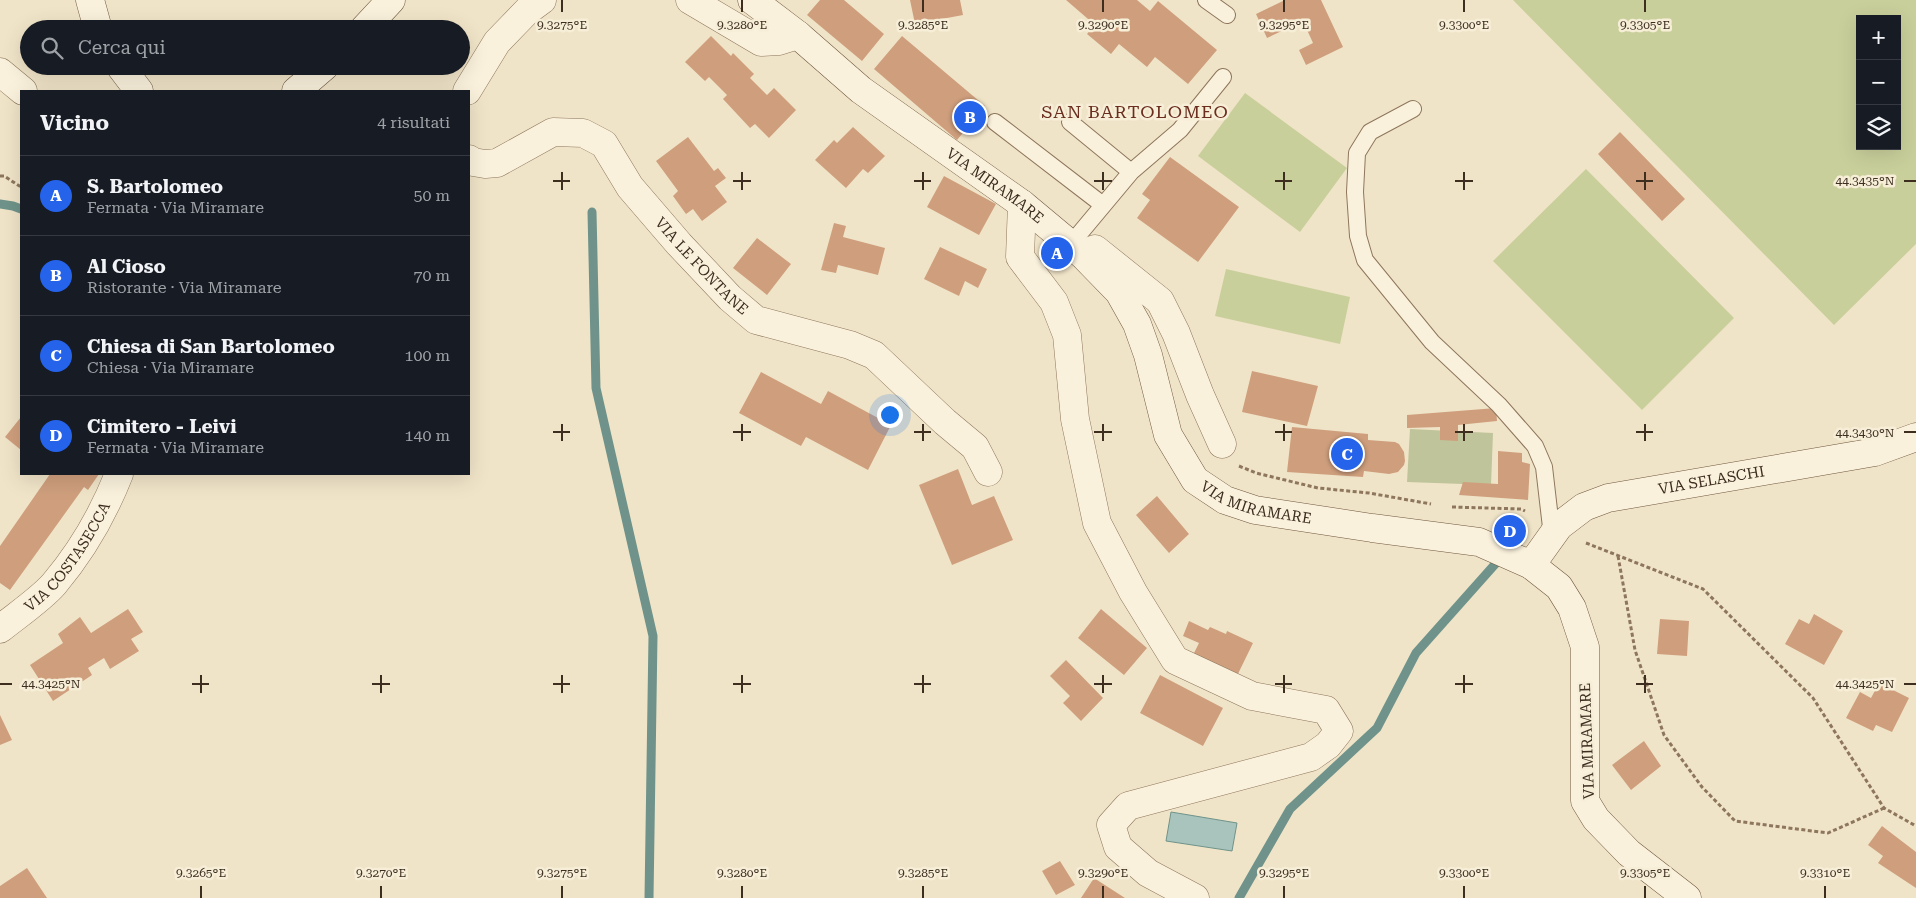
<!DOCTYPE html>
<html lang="it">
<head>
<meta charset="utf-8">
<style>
  :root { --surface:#171b24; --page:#20242c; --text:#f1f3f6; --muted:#9ea1a6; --line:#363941; --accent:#2563eb }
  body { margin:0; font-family:"Roboto Serif",serif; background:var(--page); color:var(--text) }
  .controls { position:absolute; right:15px; top:15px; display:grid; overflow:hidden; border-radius:0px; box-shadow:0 5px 20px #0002 }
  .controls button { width:45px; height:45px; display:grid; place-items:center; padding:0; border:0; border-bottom:1px solid var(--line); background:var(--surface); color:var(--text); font:25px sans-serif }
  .you { position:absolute; left:889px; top:414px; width:18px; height:18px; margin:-12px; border:4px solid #fff; border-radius:50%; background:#1a73e8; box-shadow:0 0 0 8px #1a73e833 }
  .badge { display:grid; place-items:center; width:32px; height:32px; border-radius:50%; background:var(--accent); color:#fff; font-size:16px; font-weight:700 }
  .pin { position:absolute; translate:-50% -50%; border:2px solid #fff; box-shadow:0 1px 5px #0006 }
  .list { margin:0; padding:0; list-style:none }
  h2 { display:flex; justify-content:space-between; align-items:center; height:65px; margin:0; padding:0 20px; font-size:21px }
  h2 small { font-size:16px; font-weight:400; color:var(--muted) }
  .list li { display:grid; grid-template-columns:32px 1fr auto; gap:15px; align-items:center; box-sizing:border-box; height:80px; padding:0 20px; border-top:1px solid var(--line) }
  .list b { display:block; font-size:19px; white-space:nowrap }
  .list p { margin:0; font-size:16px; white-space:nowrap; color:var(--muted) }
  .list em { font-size:16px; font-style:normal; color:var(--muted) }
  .icon { flex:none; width:28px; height:28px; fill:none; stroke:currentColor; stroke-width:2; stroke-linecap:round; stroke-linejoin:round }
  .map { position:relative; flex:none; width:1916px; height:898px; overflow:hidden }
  .search { position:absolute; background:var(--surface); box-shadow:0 5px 20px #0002; left:20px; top:20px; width:450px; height:55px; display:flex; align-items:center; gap:12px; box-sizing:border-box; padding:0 18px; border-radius:28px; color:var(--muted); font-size:19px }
  .panel { position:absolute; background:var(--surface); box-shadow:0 5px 20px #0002; left:20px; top:90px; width:450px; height:385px; border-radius:0px }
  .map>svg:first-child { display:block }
</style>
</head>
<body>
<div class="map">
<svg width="1916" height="898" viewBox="0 0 1916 898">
  <rect width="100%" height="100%" fill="#f0e4c8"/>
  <!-- green -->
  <path fill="#c9cf9b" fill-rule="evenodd" d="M1513,0h403v244l-82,81zM1860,19h37v127h-37z
    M1245,93l102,75 -47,64 -102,-76z
    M1586,169l148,149 -92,92 -149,-149z
    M1226,269l124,28 -10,47 -125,-28z"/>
  <!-- cemetery -->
  <path fill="#bfc49a" d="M1410,429l83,4 -2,52 -84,-3z"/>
  <!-- water -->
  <path fill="#a9c4bc" stroke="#6f938a" d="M1171,812l66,11 -5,28 -66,-10z"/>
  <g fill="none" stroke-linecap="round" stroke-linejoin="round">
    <!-- stream -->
    <path stroke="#6f938a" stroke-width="9" d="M0,204l13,2 8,3
      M592,212l4,176 57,248 -4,262
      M1239,898l51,-89 87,-81 39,-75 81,-91"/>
  </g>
  <!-- building -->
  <path fill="#cf9f7d" d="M820,0h24l40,34 -22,27 -55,-46z
    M910,0h50l3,15 -48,9z
    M1066,0h71l13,11 8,-10 59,49 -29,34 -33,-27 -8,10 -28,-23 -8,10 -24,-20 8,-9z
    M1285,0h36l22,47 -37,18 -7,-15 14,-7 -10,-22 -36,17 -11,-24z
    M711,36l20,20 2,-3 21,21 -4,4 17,17 7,-7 22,22 -27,28 -14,-14 -5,4 -27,-29 4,-4 -18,-18 -4,4 -20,-19z
    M902,36l83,70 -28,34 -83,-71z
    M853,127l32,29 -17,17 -5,-4 -17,19 -31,-28 19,-20 3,3z
    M1620,132l65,67 -23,22 -64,-67z
    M688,137l26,34 4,-3 8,10 -11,8 12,16 -25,19 -9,-12 -7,5 -13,-18 5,-5 -22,-30z
    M1170,157l69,50 -41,55 -61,-44 13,-18 -8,-6z
    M944,176l52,28 -17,31 -52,-28z
    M834,223l12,3 -3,11 42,11 -7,27 -40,-10 -2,8 -15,-3z
    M757,238l34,26 -24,31 -34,-27z
    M940,247l47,22 -9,19 -13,-7 -6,15 -35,-17z
    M1252,371l66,15 -11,40 -65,-14z
    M761,372l60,32 7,-13 63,34 -23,45 -62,-33 -5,9 -62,-33z
    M1496,408l1,13 -39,4v16l-18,-1v-13l-33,1v-13z
    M21,417v33l-16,-13z
    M1292,427l76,7v6l27,2 4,2 5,8 1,9 -1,4 -6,7 -9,2 -25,-3 -1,6 -76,-5z
    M1498,451l24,2v9l8,2 -2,36 -69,-5 4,-13 35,2z
    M958,469l14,36 22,-9 19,44 -61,25 -33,-80z
    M50,474h49l-11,16 -4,-3 -74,103 -10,-7v-37z
    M1157,496l32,38 -20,19 -33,-38z
    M128,609l15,23 -12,7 8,12 -29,18 -6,-11 -16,10 4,7 -39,26 -23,-36 33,-22 -5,-9 22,-17 11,16z
    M1101,609l46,39 -23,27 -46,-37z
    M1814,614l29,17 -19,34 -39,-21 14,-25 10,5z
    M1660,619l29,2 -2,35 -30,-2z
    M1189,621l19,9 2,-3 16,7 1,-3 26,12 -18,37 -42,-25 6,-12 -16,-7z
    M1066,660l37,38 -22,23 -18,-18 7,-7 -20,-20z
    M1160,675l63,33 -20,38 -63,-33z
    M1879,683l30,15 -17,34 -16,-7 -3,6 -27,-13 14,-26 11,6z
    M0,715l12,25 -12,5z
    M1644,741l17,25 -30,24 -19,-25z
    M1882,826l34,26v36l-38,-25 5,-7 -15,-11z
    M1060,861l15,24 -19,10 -14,-24z
    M27,868l20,30h-47v-12z
    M1094,878l31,20h-44z"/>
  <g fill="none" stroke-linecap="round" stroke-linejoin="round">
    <defs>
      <path id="lane" d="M1206,0l21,15
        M1413,109l-43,23 -13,21 -2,39 3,44 7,24 67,82 67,63 36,41 9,21 8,69
        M995,122l108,83
        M1070,122l61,50
        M1070,245l61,-73 49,-42 43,-53"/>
      <g id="street">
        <path d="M690,0l71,42 18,-1 19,-6"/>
        <path d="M0,72l23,19"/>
        <path d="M467,91l30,-49 30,-31 15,-11"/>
        <path id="s1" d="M469,159l4,3 12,2 12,-1 56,-31 30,1 21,11 26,43 49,57 51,54 26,22 94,25 24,10 71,67 30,25 13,25"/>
        <path d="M1022,204l-2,53 34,45 13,33 8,84 22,104 36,69 42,68 77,36 74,14 13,21 -11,14 -17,12 -183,49 -17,19 7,22 30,26 47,25"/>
        <path d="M1082,254l13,-5 65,52 16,32 24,62 22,49"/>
        <path id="s2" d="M0,629c16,-13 41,-30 54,-45 27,-32 50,-72 65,-110"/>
      </g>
      <g id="secondary">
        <path d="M90,0l8,29"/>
        <path id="s3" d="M752,0l46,35 63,55 161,114 60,50 37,38 18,32 11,31 20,80 27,45 30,20 30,10 117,18 107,14 52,23 28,22 13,21 13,39v154l11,18 33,34 58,45"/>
        <path d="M364,29l27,-29"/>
        <path d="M120,66l19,25"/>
        <path d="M296,91l29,-25"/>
        <path id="s4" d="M1531,565l28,-39 25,-19 24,-9 267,-46 41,-15"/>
      </g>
    </defs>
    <!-- lane casing -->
    <use href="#lane" stroke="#8d765c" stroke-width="18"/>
    <!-- street casing -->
    <use href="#street" stroke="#8d765c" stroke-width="29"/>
    <!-- secondary casing -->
    <use href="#secondary" stroke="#6f573f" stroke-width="29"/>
    <!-- path -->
    <path stroke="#8d765c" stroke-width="3" stroke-dasharray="4 2.5" stroke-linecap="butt" d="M0,176h4l17,11
      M1239,466l17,7 62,15 51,5 62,11
      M1452,507l69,2 4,2
      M1586,543l117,46 110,109 71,110 32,18
      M1618,556l17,94 29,85 38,52 33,34 93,12 56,-25"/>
    <!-- lane -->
    <use href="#lane" stroke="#faf1dc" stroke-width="16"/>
    <!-- street -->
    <use href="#street" stroke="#faf1dc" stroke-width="28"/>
    <!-- secondary -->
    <use href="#secondary" stroke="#faf1dc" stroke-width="28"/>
  </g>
  <!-- ticks -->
  <path fill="none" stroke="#3d2e20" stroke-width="2" d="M562,0v12M742,0v12M923,0v12M1103,0v12M1284,0v12M1464,0v12M1645,0v12M562,172v18M742,172v18M923,172v18M1103,172v18M1284,172v18M1464,172v18M1645,172v18M553,181h17M733,181h18M914,181h17M1094,181h18M1275,181h17M1455,181h18M1636,181h17M1904,181h12M562,424v17M742,424v17M923,424v17M1103,424v17M1284,424v17M1464,424v17M1645,424v17M553,432h17M733,432h18M914,432h17M1094,432h18M1275,432h17M1455,432h18M1636,432h17M1904,432h12M201,675v18M381,675v18M562,675v18M742,675v18M923,675v18M1103,675v18M1284,675v18M1464,675v18M1645,675v18M0,684h12M192,684h17M372,684h18M553,684h17M733,684h18M914,684h17M1094,684h18M1275,684h17M1455,684h18M1636,684h17M1904,684h12M201,886v12M381,886v12M562,886v12M742,886v12M923,886v12M1103,886v12M1284,886v12M1464,886v12M1645,886v12M1825,886v12"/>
  <g text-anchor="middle" stroke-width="5" stroke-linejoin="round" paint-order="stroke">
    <!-- street labels -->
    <g font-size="15" fill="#3d2e20" stroke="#f7eed8">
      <text dy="5" stroke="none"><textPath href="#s3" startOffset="306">VIA MIRAMARE</textPath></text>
      <text dy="5" stroke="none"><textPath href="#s1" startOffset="304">VIA LE FONTANE</textPath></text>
      <text dy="5" stroke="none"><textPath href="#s4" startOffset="210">VIA SELASCHI</textPath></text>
      <text dy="5" stroke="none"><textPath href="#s3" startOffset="741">VIA MIRAMARE</textPath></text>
      <text dy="5" stroke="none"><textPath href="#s2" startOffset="100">VIA COSTASECCA</textPath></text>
      <text transform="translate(1587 741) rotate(-92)" y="5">VIA MIRAMARE</text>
    </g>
    <!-- quarter labels -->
    <g font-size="18" letter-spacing="1" fill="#6b2e1e" stroke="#f7eed8">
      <text x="1135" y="118">SAN BARTOLOMEO</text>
    </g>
  </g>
  <g font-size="12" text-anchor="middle" fill="#3d2e20" stroke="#f7eed8" stroke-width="5" stroke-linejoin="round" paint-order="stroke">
    <text x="562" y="29">9.3275°E</text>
    <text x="742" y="29">9.3280°E</text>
    <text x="923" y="29">9.3285°E</text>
    <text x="1103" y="29">9.3290°E</text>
    <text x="1284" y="29">9.3295°E</text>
    <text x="1464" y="29">9.3300°E</text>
    <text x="1645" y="29">9.3305°E</text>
    <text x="1865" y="185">44.3435°N</text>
    <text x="1865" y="437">44.3430°N</text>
    <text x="51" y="688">44.3425°N</text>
    <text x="1865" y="688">44.3425°N</text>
    <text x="201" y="877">9.3265°E</text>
    <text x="381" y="877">9.3270°E</text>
    <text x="562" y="877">9.3275°E</text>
    <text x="742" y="877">9.3280°E</text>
    <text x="923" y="877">9.3285°E</text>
    <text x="1103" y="877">9.3290°E</text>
    <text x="1284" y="877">9.3295°E</text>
    <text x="1464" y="877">9.3300°E</text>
    <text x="1645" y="877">9.3305°E</text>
    <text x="1825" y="877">9.3310°E</text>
  </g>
</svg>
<div class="controls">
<button>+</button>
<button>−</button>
<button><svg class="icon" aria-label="layers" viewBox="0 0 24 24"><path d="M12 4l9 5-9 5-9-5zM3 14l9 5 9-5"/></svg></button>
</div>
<div class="you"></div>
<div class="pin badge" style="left:1057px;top:253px">A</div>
<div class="pin badge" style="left:970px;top:117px">B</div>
<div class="pin badge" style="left:1347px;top:454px">C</div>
<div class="pin badge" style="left:1510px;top:531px">D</div>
<div class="search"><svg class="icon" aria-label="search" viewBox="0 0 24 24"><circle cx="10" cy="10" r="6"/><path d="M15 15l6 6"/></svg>Cerca qui</div>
<section class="panel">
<h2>Vicino<small>4 risultati</small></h2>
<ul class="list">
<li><span class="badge">A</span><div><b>S. Bartolomeo</b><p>Fermata · Via Miramare</p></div><em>50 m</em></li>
<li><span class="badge">B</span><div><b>Al Cioso</b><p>Ristorante · Via Miramare</p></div><em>70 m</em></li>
<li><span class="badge">C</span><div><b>Chiesa di San Bartolomeo</b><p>Chiesa · Via Miramare</p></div><em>100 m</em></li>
<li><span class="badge">D</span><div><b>Cimitero - Leivi</b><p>Fermata · Via Miramare</p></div><em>140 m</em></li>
</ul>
</section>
</div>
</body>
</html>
